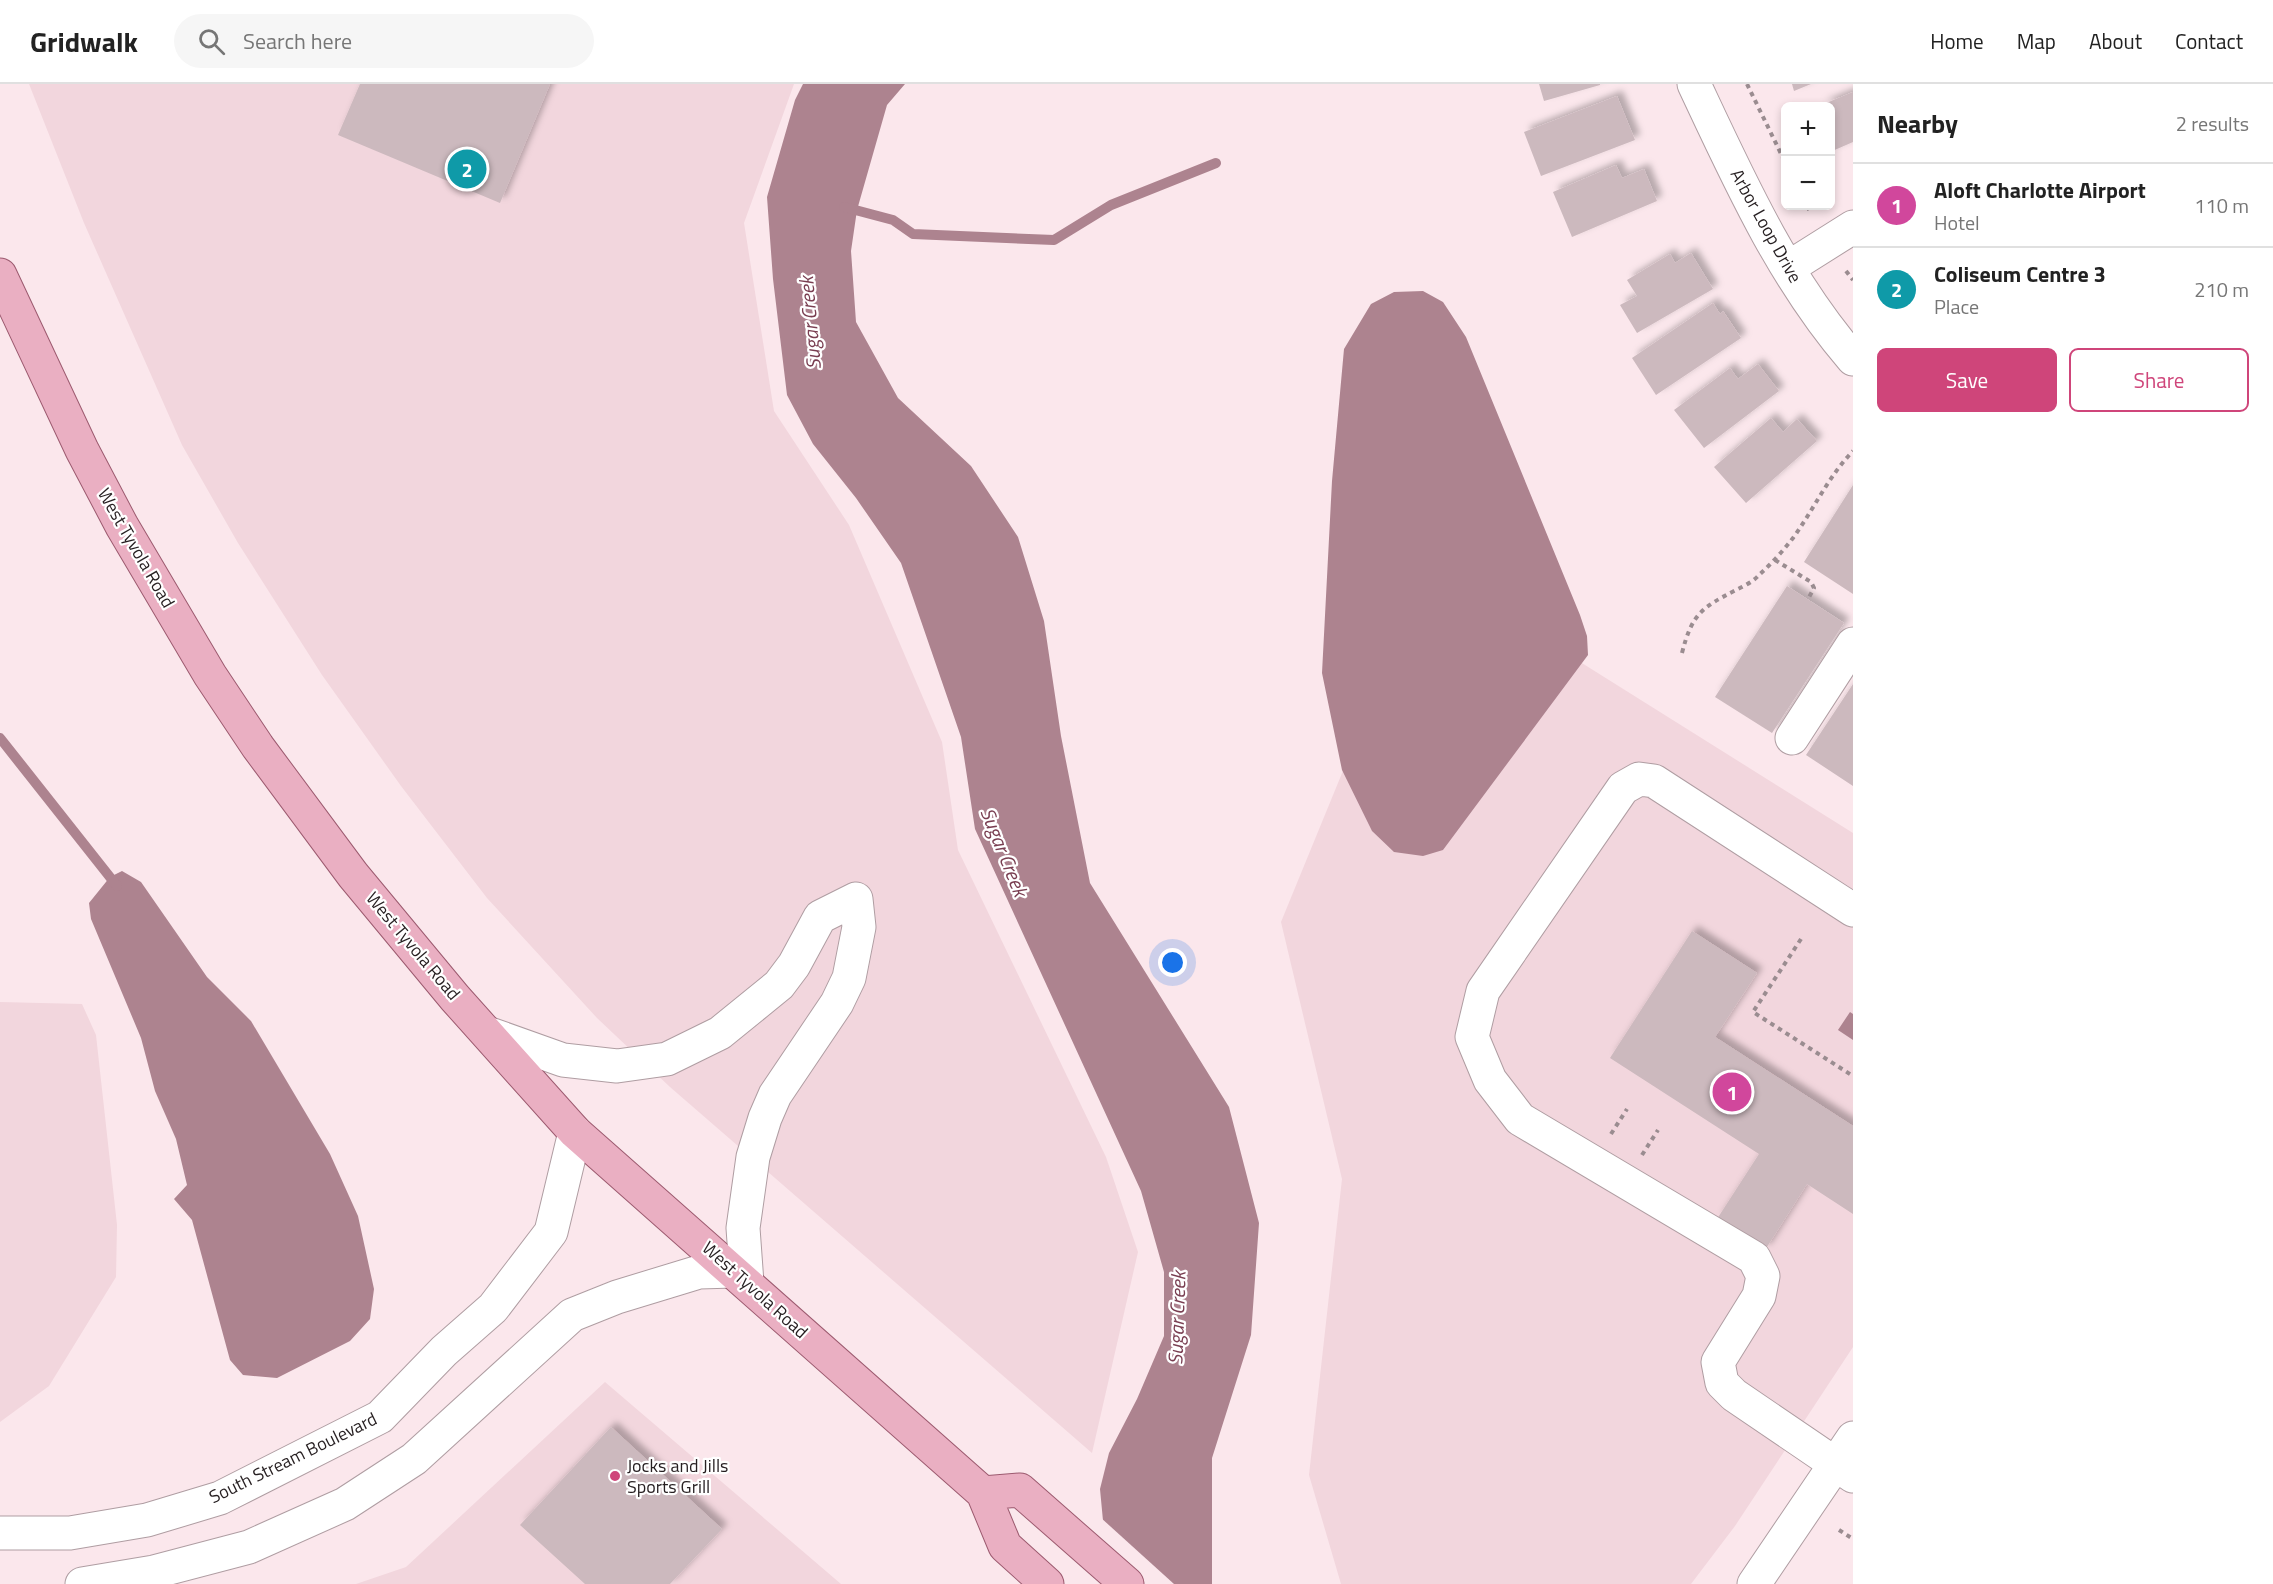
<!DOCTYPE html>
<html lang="en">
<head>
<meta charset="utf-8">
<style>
  :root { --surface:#fff; --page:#f6f6f6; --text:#222; --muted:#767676; --line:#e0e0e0; --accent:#cf457a }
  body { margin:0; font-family:"Titillium Web",sans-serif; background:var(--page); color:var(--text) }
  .controls { position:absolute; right:18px; top:18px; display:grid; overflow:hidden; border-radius:9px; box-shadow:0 3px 9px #0003 }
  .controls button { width:54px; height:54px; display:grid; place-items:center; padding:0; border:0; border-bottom:2px solid var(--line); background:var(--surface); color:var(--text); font:30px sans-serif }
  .you { position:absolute; left:1173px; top:879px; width:21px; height:21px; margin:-15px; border:4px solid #fff; border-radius:50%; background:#1a73e8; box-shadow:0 0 0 9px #1a73e833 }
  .badge { display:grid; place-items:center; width:39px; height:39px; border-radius:50%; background:var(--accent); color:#fff; font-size:20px; font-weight:700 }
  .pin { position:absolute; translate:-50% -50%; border:3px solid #fff; box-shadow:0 2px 6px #0006 }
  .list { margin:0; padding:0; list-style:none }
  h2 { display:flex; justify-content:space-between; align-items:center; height:78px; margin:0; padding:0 24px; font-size:26px }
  h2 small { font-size:20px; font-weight:400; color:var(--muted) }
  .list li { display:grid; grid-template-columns:39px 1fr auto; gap:18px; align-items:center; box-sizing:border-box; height:84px; padding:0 24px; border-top:2px solid var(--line) }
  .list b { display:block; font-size:22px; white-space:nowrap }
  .list p { margin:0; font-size:20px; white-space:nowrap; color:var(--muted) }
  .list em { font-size:20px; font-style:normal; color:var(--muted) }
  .actions { display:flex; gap:12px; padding:18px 24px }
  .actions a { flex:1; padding:14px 0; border:2px solid var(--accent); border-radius:9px; text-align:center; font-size:21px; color:var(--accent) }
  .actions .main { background:var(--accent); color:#fff }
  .icon { flex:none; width:33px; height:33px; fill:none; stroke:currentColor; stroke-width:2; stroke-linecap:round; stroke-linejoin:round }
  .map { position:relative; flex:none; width:1853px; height:1500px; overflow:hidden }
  header { display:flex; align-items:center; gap:36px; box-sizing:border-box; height:84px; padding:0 30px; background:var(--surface); border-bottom:2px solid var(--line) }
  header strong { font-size:28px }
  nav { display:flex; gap:33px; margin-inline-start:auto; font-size:21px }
  .search { width:420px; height:54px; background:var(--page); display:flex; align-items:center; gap:15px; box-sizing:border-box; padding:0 21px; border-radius:33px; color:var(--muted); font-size:22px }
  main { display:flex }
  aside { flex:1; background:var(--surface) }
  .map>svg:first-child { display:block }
</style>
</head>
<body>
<header>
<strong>Gridwalk</strong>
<div class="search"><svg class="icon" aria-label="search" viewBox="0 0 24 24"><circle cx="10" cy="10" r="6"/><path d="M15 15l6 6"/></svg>Search here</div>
<nav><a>Home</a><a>Map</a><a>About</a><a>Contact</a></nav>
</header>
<main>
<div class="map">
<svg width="1853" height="1500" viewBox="0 0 1853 1500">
  <defs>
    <filter id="shadow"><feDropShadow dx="5.5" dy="-5.5" stdDeviation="3" flood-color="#0004"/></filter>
  </defs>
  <rect width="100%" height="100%" fill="#fbe7ec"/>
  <!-- built -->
  <path fill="#f2d6dd" d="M29,0h765l-50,139 30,188 75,114 93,217 16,108 148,307 32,95 -46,201 -422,-366 -73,-69 -110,-120 -86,-112 -79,-111 -84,-132 -56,-98 -98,-222z
    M1459,502l394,247v514l-118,179 -44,58h-350l-32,-109 33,-296 -61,-257 132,-322z
    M0,918l82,2 14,31 21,190 -1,52 -67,109 -49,36z
    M605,1298l236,202h-485l50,-17z"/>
  <!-- water -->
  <path fill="#ad838f" d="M803,0h102l-18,21 -30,105 -6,41 5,71 42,76 73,68 47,71 26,84 17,115 29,147 139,224 30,116 -8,112 -39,123v126h-103l-9,-95 9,-36 28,-54 27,-63v-64l-23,-81 -166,-362 -14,-92 -60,-174 -45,-65 -43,-54 -26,-49 -14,-116 -6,-82 28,-97z
    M1423,207l20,11 23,35 114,278 7,21 1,19 -145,195 -20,6 -29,-4 -22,-21 -30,-61 -20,-97 10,-192 12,-132 27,-45 23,-12z
    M122,787l19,11 66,95 44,44 79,133 28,62 16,73 -4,30 -20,22 -73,37 -34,-3 -13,-15 -38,-140 -18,-21 13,-14 -11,-46 -21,-48 -14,-53 -50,-119 -2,-16 21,-26z
    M1850,928l3,2v26l-15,-10z"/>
  <!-- pier -->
  <path fill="#fbe7ec" d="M1100,1433l74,67h-68z"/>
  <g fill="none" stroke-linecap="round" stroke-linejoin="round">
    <!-- stream -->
    <path stroke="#ad838f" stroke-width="10" d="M844,123l49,13 20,14 141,6 57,-35 105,-42
      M0,654l117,148"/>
  </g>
  <!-- building -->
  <path fill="#ccb9be" filter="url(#shadow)" d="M360,0h190l-50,119 -162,-68z
    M1539,0h61v1l-56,16z
    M1792,0h19l-17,7z
    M1853,8v50l-23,10v-46h-11z
    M1617,12l18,44 -94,36 -17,-44z
    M1616,81l6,13 22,-9 13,32 -85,36 -19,-45z
    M1691,169l22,36 -76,44 -17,-28 17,-9 -10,-16 43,-26 5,9z
    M1713,219l7,11 3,-3 18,27 -85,57 -24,-37z
    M1758,280l21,27 -75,57 -30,-38 56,-42 8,11z
    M1771,334l12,14 14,-13 20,22 -71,62 -32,-36z
    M1853,401v109l-49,-32z
    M1787,502l57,37 -72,110 -57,-36z
    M1853,600v102l-47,-31z
    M1692,847l65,42 -42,64 138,89v88l-46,-30 -42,66 -48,-31 42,-65 -149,-96z
    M611,1343l111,102 -52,55h-85l-65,-59z"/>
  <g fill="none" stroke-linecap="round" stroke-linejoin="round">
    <defs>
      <path id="minor" d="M1694,0c45,96 89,194 159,275
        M1788,184l65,-41
        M1792,654l61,-94
        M1853,826l-199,-129 -15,-2 -16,9 -140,203 -11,46 18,43 30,39 234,139 9,18 -4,20 -41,66 4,21 12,12 119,81
        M490,950l73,26 54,6 50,-7 53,-26 59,-48 15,-20 26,-48 36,-18 3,28 -10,51 -12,25 -62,92 -10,23 -12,39 -10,71 4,55
        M0,1449h70l77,-13 73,-22 160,-81 64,-66 49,-43 58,-76 24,-100
        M82,1500l72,-12 95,-25 96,-43 69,-45 158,-144 45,-18 82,-25 35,-1
        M1754,1500l99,-146"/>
      <path id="major" d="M0,191l82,175 40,76 88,149 48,72 95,128 102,123 120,134 408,361 22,53 42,38
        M983,1409l37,-3 107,94"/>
    </defs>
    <!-- minor casing -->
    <use href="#minor" stroke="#af9da2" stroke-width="35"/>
    <!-- major casing -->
    <use href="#major" stroke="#9c5a6f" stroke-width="35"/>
    <!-- path -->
    <path stroke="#9a8c90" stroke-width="4" stroke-dasharray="4.5 4.5" stroke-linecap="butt" d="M1747,0l39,80
      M1807,122l4,7
      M1846,187l7,9
      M1775,476l36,22 3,6 -6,11
      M1682,569c10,-39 19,-45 54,-63 8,-4 17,-8 23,-15 12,-11 24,-24 34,-37 21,-29 35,-61 60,-87
      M1801,855l-48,73 100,64
      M1611,1050l16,-25
      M1642,1071l16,-25
      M1839,1446l14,9"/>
    <!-- minor -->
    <use href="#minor" stroke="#fff" stroke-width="33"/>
    <!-- major -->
    <use href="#major" stroke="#eaafc2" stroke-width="33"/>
  </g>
  <!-- markers -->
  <circle fill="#cf457a" stroke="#fff" stroke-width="2" cx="615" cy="1392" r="6"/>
  <g text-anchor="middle" stroke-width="4.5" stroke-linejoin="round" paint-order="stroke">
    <!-- street labels -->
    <g font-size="18" fill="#261f21" stroke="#fff">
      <text transform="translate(1766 142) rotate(61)" y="6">Arbor Loop Drive</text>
      <text transform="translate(136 464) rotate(60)" y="6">West Tyvola Road</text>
      <text transform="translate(413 862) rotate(50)" y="6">West Tyvola Road</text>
      <text transform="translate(755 1206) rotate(42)" y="6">West Tyvola Road</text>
      <text transform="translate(293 1374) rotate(-26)" y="6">South Stream Boulevard</text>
    </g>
    <!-- poi labels -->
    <g font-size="18" fill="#261f21" stroke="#fff" text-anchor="start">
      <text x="627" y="1388">Jocks and Jills<tspan x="627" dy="21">Sports Grill</tspan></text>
    </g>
    <!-- water labels -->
    <g font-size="20" font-style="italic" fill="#793e51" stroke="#fff">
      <text transform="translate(810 239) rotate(-95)" y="7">Sugar Creek</text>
      <text transform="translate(1004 768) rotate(68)" y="7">Sugar Creek</text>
      <text transform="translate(1177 1234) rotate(-88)" y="7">Sugar Creek</text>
    </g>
  </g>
</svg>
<div class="controls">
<button>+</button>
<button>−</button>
</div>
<div class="you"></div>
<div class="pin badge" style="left:1732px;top:1008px;background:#d1479c">1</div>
<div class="pin badge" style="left:467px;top:85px;background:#0f9aa8">2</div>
</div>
<aside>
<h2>Nearby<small>2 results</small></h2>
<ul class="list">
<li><span class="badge" style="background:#d1479c">1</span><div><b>Aloft Charlotte Airport</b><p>Hotel</p></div><em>110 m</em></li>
<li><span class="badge" style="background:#0f9aa8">2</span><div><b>Coliseum Centre 3</b><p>Place</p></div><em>210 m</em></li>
</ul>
<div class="actions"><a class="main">Save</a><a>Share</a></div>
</aside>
</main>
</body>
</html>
